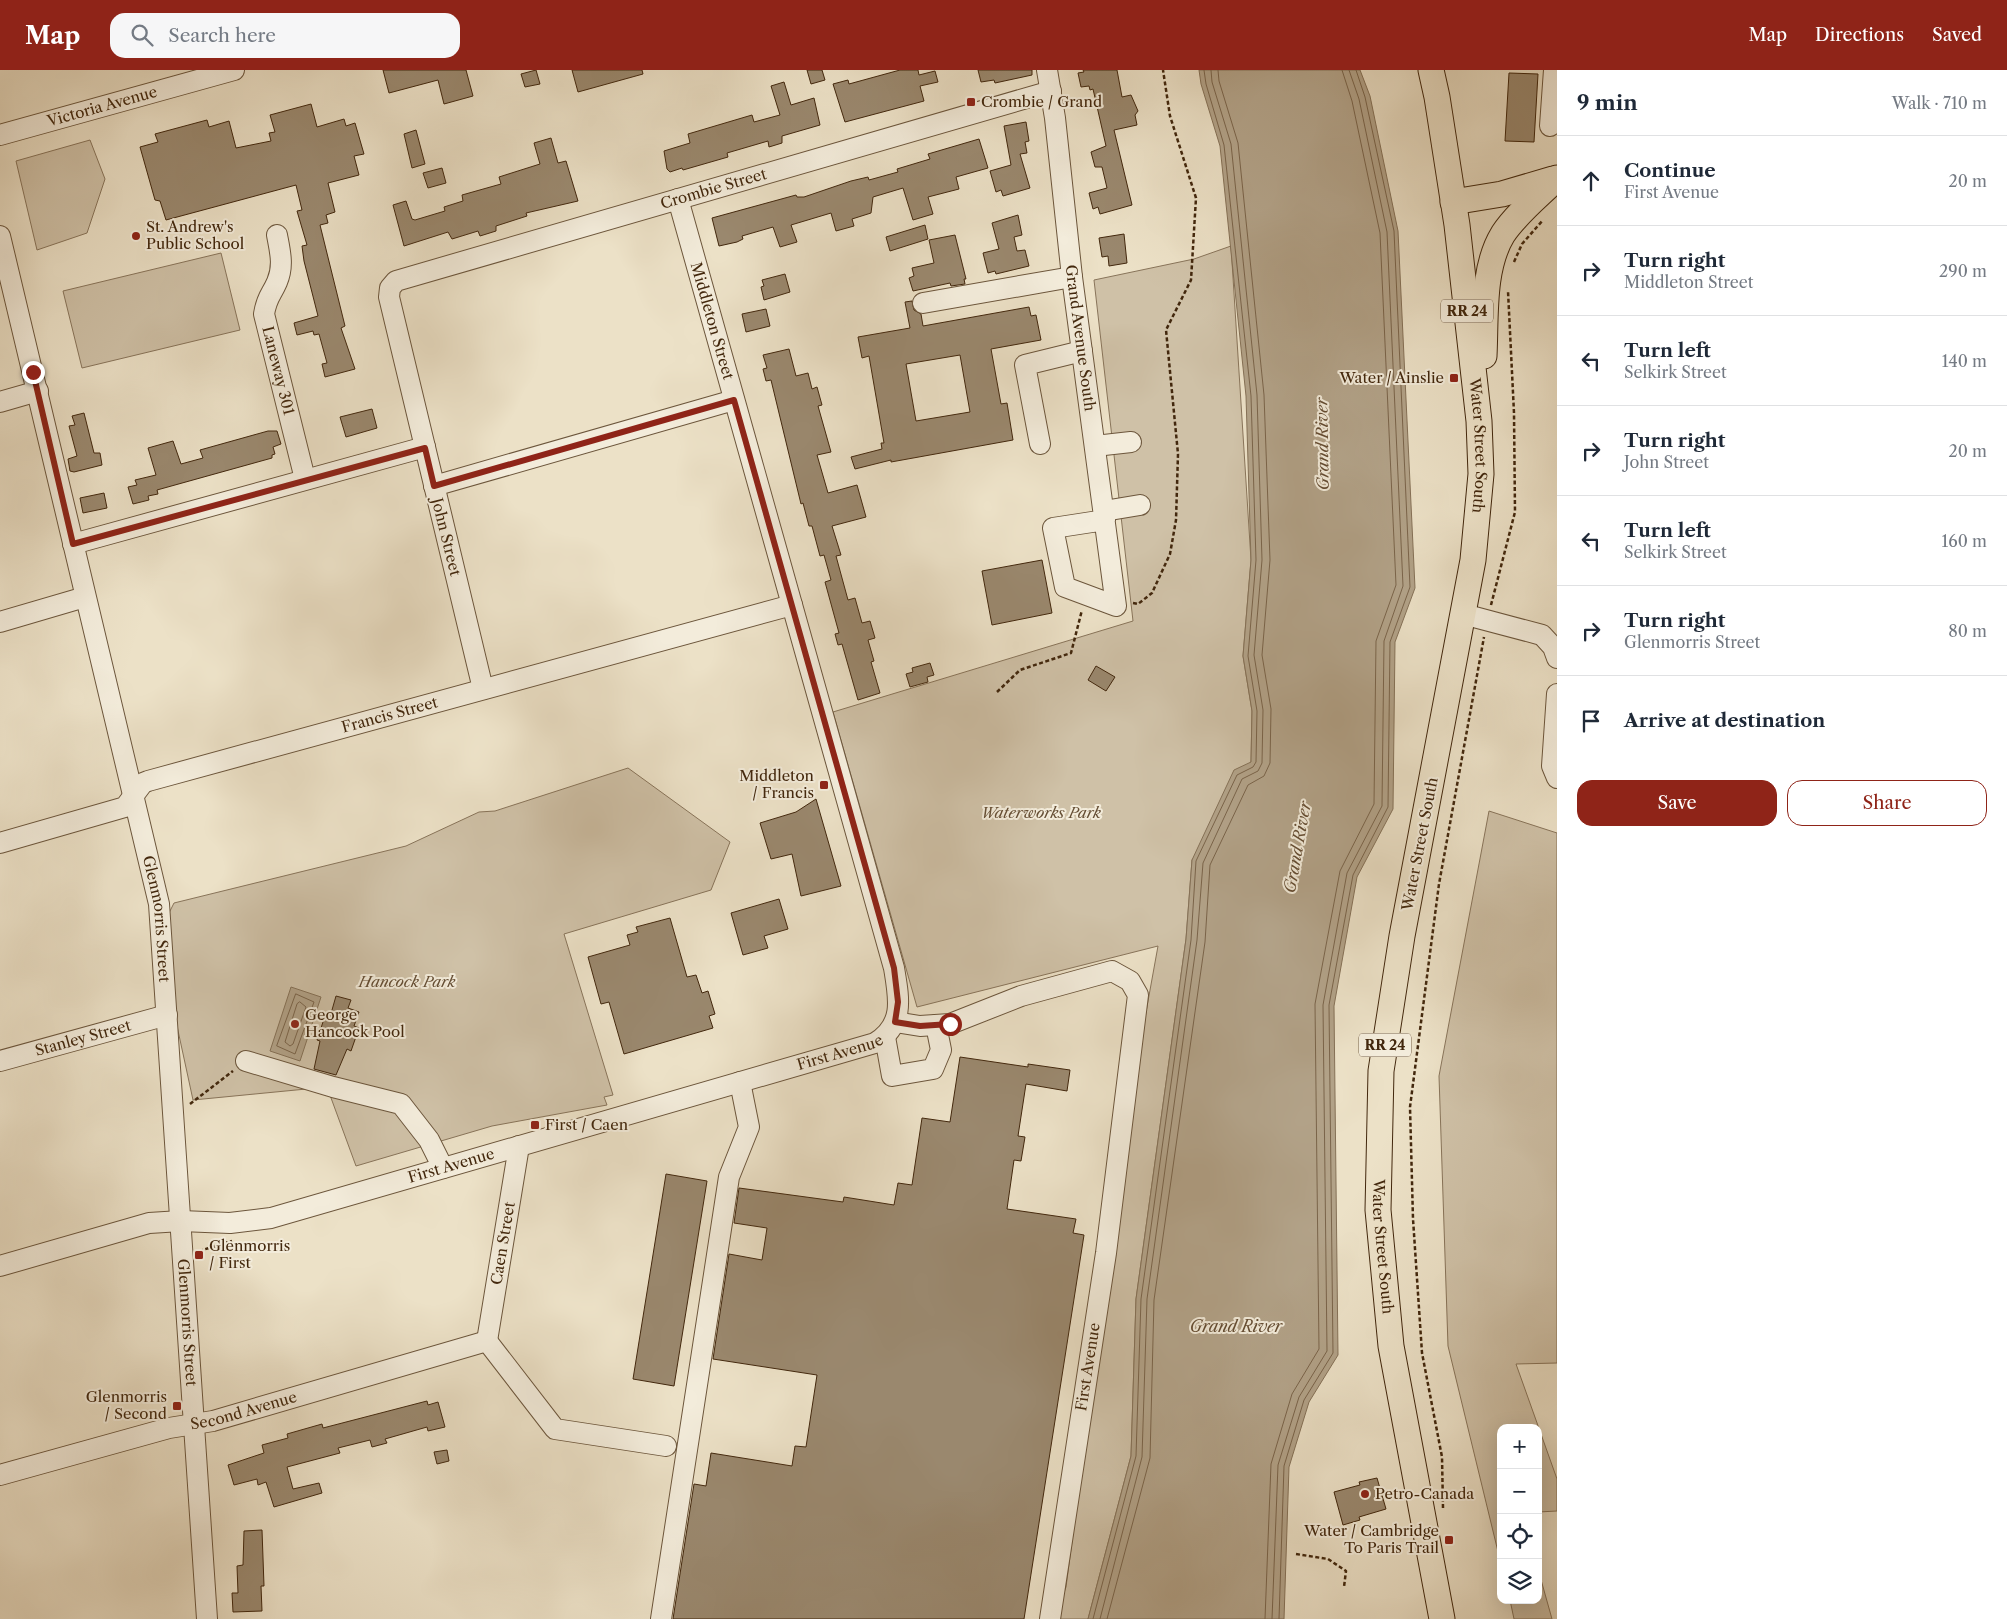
<!DOCTYPE html>
<html lang="en">
<head>
<meta charset="utf-8">
<style>
  :root { --surface:#fff; --page:#f6f6f7; --text:#1f2937; --muted:#747a83; --line:#e0e1e3; --accent:#8f2418 }
  body { margin:0; font-family:"Libre Caslon Text",serif; background:var(--page); color:var(--text) }
  .controls { position:absolute; right:15px; bottom:15px; display:grid; overflow:hidden; border-radius:10px; box-shadow:0 5px 20px #0002 }
  .controls button { width:45px; height:45px; display:grid; place-items:center; padding:0; border:0; border-bottom:1px solid var(--line); background:var(--surface); color:var(--text); font:25px sans-serif }
  .stop { position:absolute; width:15px; height:15px; margin:-11px; border:4px solid #8f2418; border-radius:50%; background:#fff }
  .stop.end { background:#8f2418; border-color:#fff; box-shadow:0 1px 5px #0008 }
  .list { margin:0; padding:0; list-style:none }
  h2 { display:flex; justify-content:space-between; align-items:center; height:65px; margin:0; padding:0 20px; font-size:21px }
  h2 small { font-size:16px; font-weight:400; color:var(--muted) }
  .list li { display:grid; grid-template-columns:32px 1fr auto; gap:15px; align-items:center; box-sizing:border-box; height:90px; padding:0 20px; border-top:1px solid var(--line) }
  .list b { display:block; font-size:19px; white-space:nowrap }
  .list p { margin:0; font-size:16px; white-space:nowrap; color:var(--muted) }
  .list em { font-size:16px; font-style:normal; color:var(--muted) }
  .actions { display:flex; gap:10px; padding:15px 20px }
  .actions a { flex:1; padding:11px 0; border:1px solid var(--accent); border-radius:15px; text-align:center; font-size:18px; color:var(--accent) }
  .actions .main { background:var(--accent); color:#fff }
  .icon { flex:none; width:28px; height:28px; fill:none; stroke:currentColor; stroke-width:2; stroke-linecap:round; stroke-linejoin:round }
  .map { position:relative; flex:none; width:1557px; height:1549px; overflow:hidden }
  header { display:flex; align-items:center; gap:30px; box-sizing:border-box; height:70px; padding:0 25px; background:var(--accent); color:#fff }
  header strong { font-size:24px }
  nav { display:flex; gap:28px; margin-inline-start:auto; font-size:18px }
  .search { width:350px; height:45px; background:var(--page); display:flex; align-items:center; gap:12px; box-sizing:border-box; padding:0 18px; border-radius:15px; color:var(--muted); font-size:19px }
  main { display:flex }
  aside { flex:1; background:var(--surface) }
  .map>svg:first-child { display:block }
</style>
</head>
<body>
<header>
<strong>Map</strong>
<div class="search"><svg class="icon" aria-label="search" viewBox="0 0 24 24"><circle cx="10" cy="10" r="6"/><path d="M15 15l6 6"/></svg>Search here</div>
<nav><a>Map</a><a>Directions</a><a>Saved</a></nav>
</header>
<main>
<div class="map">
<svg width="1557" height="1549" viewBox="0 0 1557 1549">
  <rect width="100%" height="100%" fill="#ece1c7"/>
  <filter id="stains"><feTurbulence type="fractalNoise" baseFrequency=".004" numOctaves="4"/><feColorMatrix values="0 0 0 0 .2 0 0 0 0 .09 0 0 0 0 .02 0 0 0 .5 -.17"/></filter>
  <radialGradient id="worn" r=".72"><stop offset=".6" stop-color="#630" stop-opacity="0"/><stop offset="1" stop-color="#630" stop-opacity=".3"/></radialGradient>
  <!-- green -->
  <path fill="#cfc1a7" stroke="#88745a" d="M90,70l15,39 -18,54 -50,17 -21,-89z
    M1231,176l20,314 -8,96 9,55 -1,51 -59,98 -6,79 -50,360 -5,157 -43,163h-34l12,-32 63,-481 29,-160 -241,61 -84,-295 300,-91 -39,-341 100,-21z
    M221,183l19,77 -158,38 -19,-77z
    M628,698l102,74 -19,48 -147,44 49,161 -9,2 3,8 -115,21 -136,40 -29,-79 -134,13 -19,-88 -8,-93 8,-16 232,-57 73,-34 16,-1z
    M1489,741l68,22v530l-41,1 41,115v32l-19,1v-84h-37v136l-53,-218 -9,-270z
    M1538,1499l14,50h-38l-4,-19h28z"/>
  <!-- water -->
  <path fill="#b2a288" stroke="#857157" d="M1199,0h161l10,26 28,135 17,357 -20,54 -2,167 -36,68 -23,129 4,349 -29,47 -20,65 -5,152h-196l43,-163 5,-157 50,-360 6,-79 42,-90 17,-8 1,-51 -9,-55 8,-96 -5,-164 -26,-250 -19,-62z
    M291,917l30,10 -21,64 -30,-10z"/>
  <g fill="none" stroke-linecap="round" stroke-linejoin="round">
    <!-- shore -->
    <path stroke="#7a644a" stroke-width="1" d="M296,924l18,8 -19,52 -18,-8z
      M300,932l6,5 -13,37 -3,2 -5,-4 12,-38z
      M1093,1549l43,-163 5,-157 50,-359 5,-79 41,-86 16,-8 3,-5 1,-51 -9,-55 8,-96 -5,-164 -27,-251 -18,-61 -2,-14
      M1100,1549l42,-162 5,-158 50,-359 6,-77 39,-84 16,-8 4,-8 1,-53 -9,-55 8,-95 -5,-165 -26,-251 -19,-62 -1,-12
      M1107,1549l43,-161 4,-158 51,-358 5,-77 38,-80 16,-9 6,-13 1,-54 -9,-54 8,-95 -6,-165 -26,-252 -19,-62 -1,-11
      M1265,1549l6,-155 21,-70 27,-45 -4,-345 25,-133 34,-67 2,-163 20,-56 -16,-352 -28,-132 -10,-31
      M1272,1549l6,-154 21,-68 28,-46 -4,-346 24,-132 35,-67 2,-165 19,-55 -16,-354 -28,-133 -10,-29
      M1279,1549l5,-153 20,-66 29,-47 -4,-348 24,-130 35,-68 2,-165 20,-55 -16,-356 -29,-134 -9,-27"/>
  </g>
  <!-- building -->
  <path fill="#9a886e" stroke="#42270d" fill-rule="evenodd" d="M383,0h83l7,26 -29,8 -6,-24 -49,13z
    M536,0l4,14 -15,3 -4,-13z
    M572,0h70l1,4 -65,18z
    M807,0h15l3,10 -14,4z
    M900,0h18l1,5 16,-4 3,11 -18,4 4,15 -79,21 -12,-38 15,-4 1,4z
    M978,0h54v5l-37,8 -1,-3 -13,2z
    M1083,0h34l5,27 9,-2 7,16 -3,4 2,10 -23,5 18,75 -32,9 -2,-7 -5,2 -4,-16 18,-5 -5,-21h-7l-4,-15 15,-6 -13,-57 -3,1 -1,-4 -8,1 -3,-14 6,-1z
    M1509,3l29,1 -4,68 -29,-1z
    M784,12l7,23 23,-7 6,27 -38,11v7l-13,4 -1,-6 -41,12 1,4 -45,13 -1,-2 -12,4 -3,-3 -3,-18 26,-8 -2,-9 64,-19 2,7 26,-7 -9,-29z
    M311,34l6,23 27,-8 2,7 9,-3 9,31 -10,2 5,19 -31,8 7,29 -9,3 2,8 -8,2 25,101 -4,2 14,41 -30,8 -3,-13 5,-1 -8,-29 -5,1 -1,-4 -16,4 -3,-12 24,-7 -14,-55 -2,-15 5,-1 -10,-34 5,-1 -6,-25 -130,35 -6,-19 -5,-1 -15,-53 18,-5 -3,-8 52,-14 2,7 20,-6 7,27 35,-7 -2,-8 6,-1 -5,-17z
    M1026,52l3,19 -4,1 2,11 -7,1 10,34 -27,8 -2,-6 -5,2 -6,-21 21,-6 -7,-39z
    M416,60l9,34 -13,4 -8,-34z
    M551,68l7,25 8,-2 12,40 -52,12 1,3 -31,10v5l-16,5 -2,-5 -26,8 -4,-7 -44,14 -11,-41 13,-4 6,18 3,1 30,-9 -1,-4 19,-6 -1,-6 39,-11 -2,-7 41,-13 -6,-21z
    M979,69l9,29 -32,9 3,12 -31,8 5,17 -20,6 -10,-32 -30,9 -2,16 -19,6 2,7 -18,5 -5,-18 -40,12 6,17 -17,5 -7,-20 -31,9 1,3 -6,3 -18,4 -7,-28 84,-23 1,2h7l47,-16 17,-4 1,3 29,-8 -1,-3 33,-10 -2,-5z
    M442,98l4,15 -18,5 -5,-15z
    M1018,145l4,20 -8,2 3,14 8,-1 4,16 -33,8 -1,-3 -7,2 -5,-20 16,-4 -7,-26z
    M925,155l3,14 -38,12 -4,-14z
    M1124,164l3,29 -18,3 -1,-10 -6,1 -3,-19z
    M955,165l11,44h-2l1,5 -14,2 -1,-3 -37,8 -4,-13 5,-2 -2,-8 22,-5 -5,-23z
    M785,204l5,18 -26,8 -3,-13 3,-1 -2,-6z
    M912,231l2,9 7,4 2,12 106,-19 2,9 5,-1 5,25 -50,9 10,55 6,-1 6,37 -122,22v-2l-36,9 -4,-12 31,-8 -1,-6h3l-15,-87 -7,2 -4,-21 52,-9 -5,-26zM960,285l10,57 -54,9 -10,-57z
    M766,239l4,17 -24,6 -4,-18z
    M789,279l7,27 12,-3 4,16 5,-2 5,18 -4,1 13,46 -14,3 11,38 29,-8 9,32 -34,9 9,29 -5,1 12,44 7,-2 7,25 8,-2 5,17 -7,2 6,21 -3,1 9,31 -22,7 -16,-56 -4,1 -3,-11 4,-1 -14,-51 6,-2 -7,-25 -4,1 -8,-30h-3l-6,-23 -2,1 -30,-124 -5,1 -3,-12 4,-1 -4,-13z
    M372,339l5,19 -31,9 -6,-20z
    M84,343l10,40h6l2,12 -28,7 -4,-1 -2,-12 9,-3 -8,-30 6,-1 -3,-9z
    M268,361h9l4,13 -8,3 2,7 -3,1v3l-115,32 1,4 -10,2 1,4 -16,4 -5,-17 9,-2 -2,-5 21,-5 -8,-27 25,-7 8,23 22,-6 -3,-8z
    M104,423l3,15 -24,5 -3,-15z
    M1042,490l10,53 -60,12 -10,-54z
    M930,593l4,12 -7,2 1,5 -18,5 -4,-13 7,-2 -1,-4z
    M1096,596l19,11 -9,14 -18,-11z
    M816,729l25,87 -40,10 -9,-42 -21,5 -11,-36 36,-11z
    M779,829l9,30 -24,7 4,12 -25,7 -12,-42z
    M670,848l17,59 9,-2 6,18 6,-2 7,23 -6,2 4,12 -89,26 -15,-52 -8,2 -13,-47 42,-12 -3,-10 11,-3 -2,-5z
    M336,926l15,4 -3,8 11,4 -5,14 5,2 -8,23 -4,-2 -11,26 -22,-6 6,-28 -3,-1 8,-24 5,1z
    M960,987l68,10v-3l42,6 -3,21 -41,-7 -8,52 7,1 -4,24 -7,-1 -7,49 69,10 -3,14 11,2 -60,384h-351l21,-135 12,2 5,-33 81,13 3,-20 11,1 11,-72 -104,-16 16,-105 33,6 5,-32 -33,-5 5,-35 104,14 1,-5 50,8 4,-22 14,2 10,-67 28,4z
    M666,1104l41,7 -33,205 -41,-7z
    M427,1331l1,4 10,-3 7,25 -17,4 -1,-4 -42,12 2,4 -15,4 -2,-7 -32,8 2,5 -53,14 6,22 26,-6 3,10 -48,14 -8,-25 -8,3 -1,-6 -23,6 -6,-20 36,-12 -2,-8 26,-7 -1,-4 35,-10 1,4z
    M447,1380l2,11 -12,3 -3,-12z
    M1377,1408l9,31 -27,8 1,3 -17,5 -9,-33 26,-7 -1,-3z
    M262,1460l2,56h-3l1,25 -29,1 -1,-19h6l-1,-27 6,-1 1,-34z"/>
  <g fill="none" stroke-linecap="round" stroke-linejoin="round">
    <defs>
      <g id="minor">
        <path id="s1" d="M1047,0l8,48 17,159 44,329 -51,-19 -12,-59 52,-8"/>
        <path d="M1550,56l4,-56"/>
        <path id="s2" d="M0,65l234,-65"/>
        <path id="s3" d="M277,165c3,16 7,31 0,47 -6,14 -10,14 -13,32l41,165"/>
        <path id="s4" d="M0,166l159,668 48,715"/>
        <path d="M923,233l149,-26"/>
        <path d="M0,332l38,-11"/>
        <path d="M1040,374l-15,-79 57,-14"/>
        <path d="M1095,376l36,-4"/>
        <path d="M434,416l300,-86"/>
        <path d="M1104,441l36,-6"/>
        <path d="M73,474l352,-97"/>
        <path d="M1463,544l79,21 11,12 4,11"/>
        <path d="M0,552l85,-25"/>
        <path id="s5" d="M483,619l-94,-392 1,-9 6,-7 655,-190"/>
        <path d="M1557,624l-5,72 5,12"/>
        <path id="s6" d="M0,773l125,-36 18,-24 5,-2 644,-176"/>
        <path d="M895,952l25,4 30,-2 71,-28 91,-25 18,10 8,14 -32,258 -56,366"/>
        <path d="M885,967l7,39 41,-7 8,-19 -5,-25"/>
        <path id="s7" d="M0,991l167,-46"/>
        <path d="M246,991l87,26 68,17 28,36 14,28"/>
        <path id="s8" d="M0,1196l149,-43 32,-2 49,2 41,-5 604,-175c30,-18 24,-45 19,-75l-216,-769"/>
        <path d="M487,1271l68,88 111,17"/>
        <path id="s9" d="M487,1271l32,-195"/>
        <path id="s10" d="M0,1405l169,-47 44,-7 274,-80"/>
        <path d="M661,1549l68,-442 20,-50 -9,-45"/>
      </g>
      <g id="major">
        <path id="s11" d="M1431,0l6,27 20,128 22,196 2,53 -8,86 -71,376 -21,135 -3,139 13,136 51,273"/>
        <path d="M1453,132l49,-8 51,-15"/>
        <path d="M1484,286c2,-39 -2,-88 19,-122 14,-21 36,-38 54,-56"/>
      </g>
    </defs>
    <!-- minor casing -->
    <use href="#minor" stroke="#6c563c" stroke-width="22"/>
    <!-- major casing -->
    <use href="#major" stroke="#42270d" stroke-width="27"/>
    <!-- path -->
    <path stroke="#42270d" stroke-width="2.5" stroke-dasharray="4 2.5" stroke-linecap="butt" d="M1514,192l8,-18 21,-24
      M1133,533l5,1 14,-11 18,-39 6,-34 2,-66 -12,-124 25,-50 5,-82 -26,-82 -7,-46
      M1491,535l24,-93 -1,-99 -6,-122
      M997,622l23,-22 51,-17 11,-43
      M190,1034l43,-33
      M199,1181l33,-10
      M1443,1438l-1,-51 -20,-104 -9,-134 -3,-112 29,-223 45,-247
      M1296,1484l32,5 18,12 -2,16"/>
    <!-- minor -->
    <use href="#minor" stroke="#f3ecdb" stroke-width="20"/>
    <!-- major -->
    <use href="#major" stroke="#ece1c7" stroke-width="25"/>
  </g>
  <g fill="none" stroke-linecap="round" stroke-linejoin="round">
    <!-- route -->
    <path stroke="#8f2418" stroke-width="6" d="M33,302l40,172 352,-96 9,38 300,-86 160,568 4,34 -3,20 25,4 30,-2"/>
  </g>
  <!-- markers -->
  <g fill="#8f2418" stroke="#f3ecdb" stroke-width="2">
    <rect x="966" y="27" width="10" height="10" rx="2.5"/>
    <circle cx="136" cy="166" r="5"/>
    <rect x="1449" y="303" width="10" height="10" rx="2.5"/>
    <rect x="819" y="710" width="10" height="10" rx="2.5"/>
    <circle cx="295" cy="954" r="5"/>
    <rect x="530" y="1050" width="10" height="10" rx="2.5"/>
    <rect x="194" y="1180" width="10" height="10" rx="2.5"/>
    <rect x="172" y="1331" width="10" height="10" rx="2.5"/>
    <circle cx="1365" cy="1424" r="5"/>
    <rect x="1444" y="1465" width="10" height="10" rx="2.5"/>
  </g>
  <g text-anchor="middle" stroke-width="4" stroke-linejoin="round" paint-order="stroke">
    <!-- shield labels -->
    <g fill="#f3ecdb" stroke="#77624b" stroke-width="1">
      <rect x="1441" y="229.5" width="52" height="23" rx="4"/>
      <rect x="1359" y="963.5" width="52" height="23" rx="4"/>
    </g>
    <g font-size="14" font-weight="bold" fill="#42270d">
      <text x="1467" y="246">RR 24</text>
      <text x="1385" y="980">RR 24</text>
    </g>
    <!-- poi labels -->
    <g font-size="15" fill="#42270d" stroke="#f3ecdb" text-anchor="start">
      <text x="981" y="37">Crombie / Grand</text>
      <text x="146" y="162">St. Andrew's<tspan x="146" dy="17">Public School</tspan></text>
      <text x="1444" y="313" text-anchor="end">Water / Ainslie</text>
      <text x="814" y="711" text-anchor="end">Middleton<tspan x="814" dy="17">/ Francis</tspan></text>
      <text x="305" y="950">George<tspan x="305" dy="17">Hancock Pool</tspan></text>
      <text x="545" y="1060">First / Caen</text>
      <text x="209" y="1181">Glenmorris<tspan x="209" dy="17">/ First</tspan></text>
      <text x="167" y="1332" text-anchor="end">Glenmorris<tspan x="167" dy="17">/ Second</tspan></text>
      <text x="1375" y="1429">Petro-Canada</text>
      <text x="1439" y="1466" text-anchor="end">Water / Cambridge<tspan x="1439" dy="17">To Paris Trail</tspan></text>
    </g>
    <!-- street labels -->
    <g font-size="15" fill="#42270d" stroke="#f3ecdb">
      <text dy="5" stroke="none"><textPath href="#s2" startOffset="106">Victoria Avenue</textPath></text>
      <text dy="5" stroke="none"><textPath href="#s5" startOffset="752">Crombie Street</textPath></text>
      <text transform="translate(712 251) rotate(74)" y="5">Middleton Street</text>
      <text dy="5" stroke="none"><textPath href="#s1" startOffset="270">Grand Avenue South</textPath></text>
      <text dy="5" stroke="none"><textPath href="#s3" startOffset="141">Laneway 301</textPath></text>
      <text dy="5" stroke="none"><textPath href="#s11" startOffset="379">Water Street South</textPath></text>
      <text transform="translate(446 467) rotate(76)" y="5">John Street</text>
      <text dy="5" stroke="none"><textPath href="#s6" startOffset="416">Francis Street</textPath></text>
      <text transform="translate(1420 774) rotate(-79)" y="5">Water Street South</text>
      <text dy="5" stroke="none"><textPath href="#s4" startOffset="701">Glenmorris Street</textPath></text>
      <text dy="5" stroke="none"><textPath href="#s7" startOffset="86">Stanley Street</textPath></text>
      <text dy="5" stroke="none"><textPath href="#s8" startOffset="870">First Avenue</textPath></text>
      <text dy="5" stroke="none"><textPath href="#s8" startOffset="465">First Avenue</textPath></text>
      <text dy="5" stroke="none"><textPath href="#s9" startOffset="99">Caen Street</textPath></text>
      <text dy="5" stroke="none"><textPath href="#s11" startOffset="1189">Water Street South</textPath></text>
      <text dy="5" stroke="none"><textPath href="#s4" startOffset="1106">Glenmorris Street</textPath></text>
      <text transform="translate(1088 1297) rotate(-81)" y="5">First Avenue</text>
      <text dy="5" stroke="none"><textPath href="#s10" startOffset="252">Second Avenue</textPath></text>
    </g>
    <!-- park labels -->
    <g font-size="15" font-style="italic" fill="#654e34" stroke="#f3ecdb">
      <text x="1041" y="748">Waterworks Park</text>
      <text x="407" y="917">Hancock Park</text>
    </g>
    <!-- water labels -->
    <g font-size="16" font-style="italic" fill="#644c32" stroke="#f3ecdb">
      <text transform="translate(1322 374) rotate(-91)" y="6">Grand River</text>
      <text transform="translate(1297 777) rotate(-80)" y="6">Grand River</text>
      <text x="1236" y="1262">Grand River</text>
    </g>
  </g>
  <rect width="100%" height="100%" filter="url(#stains)"/>
  <rect width="100%" height="100%" fill="url(#worn)"/>
</svg>
<div class="controls">
<button>+</button>
<button>−</button>
<button><svg class="icon" aria-label="locate" viewBox="0 0 24 24"><circle cx="12" cy="12" r="6"/><path d="M12 2v4M12 18v4M2 12h4M18 12h4"/></svg></button>
<button><svg class="icon" aria-label="layers" viewBox="0 0 24 24"><path d="M12 4l9 5-9 5-9-5zM3 14l9 5 9-5"/></svg></button>
</div>
<div class="stop" style="left:950px;top:954px"></div>
<div class="stop end" style="left:33px;top:302px"></div>
</div>
<aside>
<h2>9 min<small>Walk · 710 m</small></h2>
<ul class="list">
<li><svg class="icon" aria-label="ahead" viewBox="0 0 24 24"><path d="M12 20V5M6 11l6-6 6 6"/></svg><div><b>Continue</b><p>First Avenue</p></div><em>20 m</em></li>
<li><svg class="icon" aria-label="right" viewBox="0 0 24 24"><path d="M7 20v-9h11M14 6l5 5-5 5"/></svg><div><b>Turn right</b><p>Middleton Street</p></div><em>290 m</em></li>
<li><svg class="icon" aria-label="left" viewBox="0 0 24 24"><path d="M17 20v-9H6M10 6l-5 5 5 5"/></svg><div><b>Turn left</b><p>Selkirk Street</p></div><em>140 m</em></li>
<li><svg class="icon" aria-label="right" viewBox="0 0 24 24"><path d="M7 20v-9h11M14 6l5 5-5 5"/></svg><div><b>Turn right</b><p>John Street</p></div><em>20 m</em></li>
<li><svg class="icon" aria-label="left" viewBox="0 0 24 24"><path d="M17 20v-9H6M10 6l-5 5 5 5"/></svg><div><b>Turn left</b><p>Selkirk Street</p></div><em>160 m</em></li>
<li><svg class="icon" aria-label="right" viewBox="0 0 24 24"><path d="M7 20v-9h11M14 6l5 5-5 5"/></svg><div><b>Turn right</b><p>Glenmorris Street</p></div><em>80 m</em></li>
<li><svg class="icon" aria-label="arrive" viewBox="0 0 24 24"><path d="M6 21V4h12l-3 4 3 4H6"/></svg><div><b>Arrive at destination</b></div></li>
</ul>
<div class="actions"><a class="main">Save</a><a>Share</a></div>
</aside>
</main>
</body>
</html>
